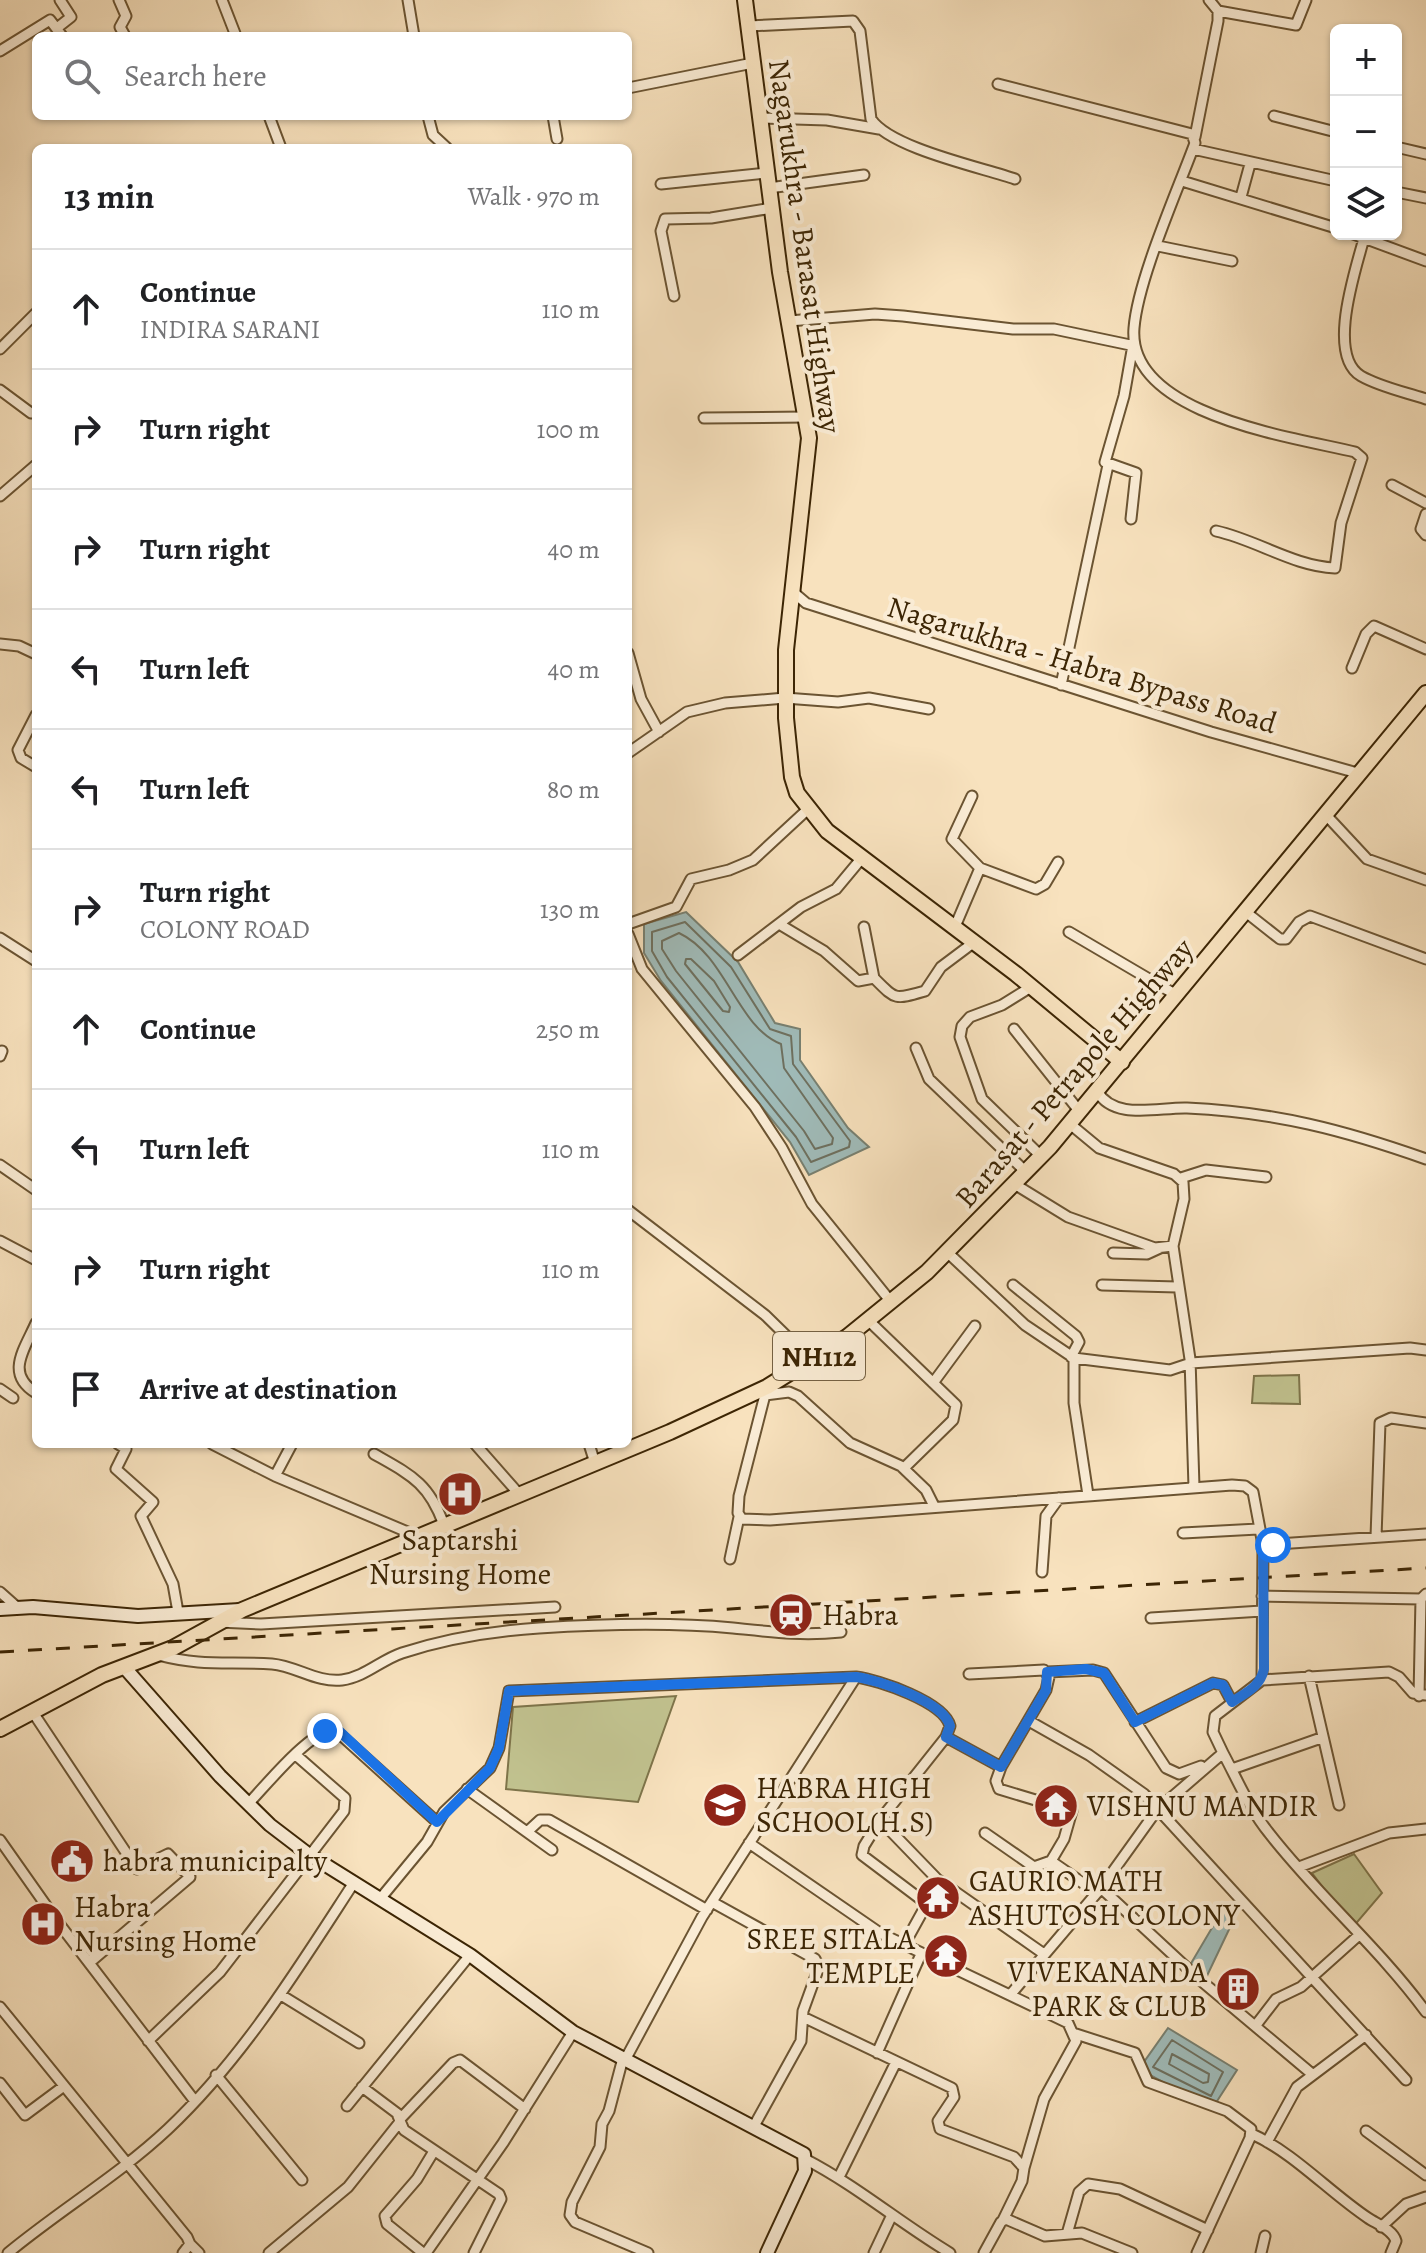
<!DOCTYPE html>
<meta charset="utf-8">
<style>
:root{--surface:#fff;--page:#f6f6f6;--text:#202124;--muted:#757577;--line:#e0e0e0}
body{margin:0;font-family:Alegreya,serif;background:var(--page);color:var(--text)}
.controls{position:absolute;right:24px;top:24px;display:grid;overflow:hidden;border-radius:12px;box-shadow:0 2px 6px #0004}
.controls button{width:72px;height:72px;display:grid;place-items:center;padding:0;border:0;border-bottom:2px solid var(--line);background:var(--surface);color:var(--text);font:40px sans-serif}
.stop{position:absolute;width:24px;height:24px;margin:-18px;border:6px solid #1a73e8;border-radius:50%;background:#fff}
.stop.end{background:#1a73e8;border-color:#fff;box-shadow:0 2px 8px #0008}
.list{margin:0;padding:0;list-style:none}
h2{display:flex;justify-content:space-between;align-items:center;height:104px;margin:0;padding:0 32px;font-size:34px}
h2 small{font-size:26px;font-weight:400;color:var(--muted)}
.list li{display:grid;grid-template-columns:52px 1fr auto;gap:24px;align-items:center;box-sizing:border-box;height:120px;padding:0 32px;border-top:2px solid var(--line)}
.list b{display:block;font-size:30px;white-space:nowrap}
.list p{margin:0;font-size:26px;white-space:nowrap;color:var(--muted)}
.list em{font-size:26px;font-style:normal;color:var(--muted)}
.icon{flex:none;width:44px;height:44px;fill:none;stroke:currentColor;stroke-width:2;stroke-linecap:round;stroke-linejoin:round}
.map{position:relative;flex:none;width:1426px;height:2253px;overflow:hidden}
.search{position:absolute;background:var(--surface);box-shadow:0 2px 6px #0004;left:32px;top:32px;width:600px;height:88px;display:flex;align-items:center;gap:20px;box-sizing:border-box;padding:0 28px;border-radius:12px;color:var(--muted);font-size:30px}
.panel{position:absolute;background:var(--surface);box-shadow:0 2px 6px #0004;left:32px;top:144px;width:600px;height:1304px;border-radius:12px}
.map>svg:first-child{display:block}
</style>
<div class="map">
<svg width="1426" height="2253" viewBox="0 0 1426 2253">
<rect width="100%" height="100%" fill="#f8e2be"/>
<filter id="stains"><feTurbulence type="fractalNoise" baseFrequency=".0025" numOctaves="4"/><feColorMatrix values="0 0 0 0 .2 0 0 0 0 .09 0 0 0 0 .02 0 0 0 .5 -.17"/></filter>
<radialGradient id="worn" r=".72"><stop offset=".6" stop-color="#630" stop-opacity="0"/><stop offset="1" stop-color="#630" stop-opacity=".3"/></radialGradient>
<path fill="#c1c28f" stroke="#7e744a" stroke-width="2" d="M1299 1375 1300 1404 1252 1403 1254 1376Z
M676 1696 638 1802 506 1789 513 1707Z
M1354 1854 1382 1893 1353 1927 1312 1873Z"/>
<path fill="#a0bcba" stroke="#788071" stroke-width="2" d="M686 912 738 962 775 1023 800 1029V1060L848 1128 869 1147 809 1175 790 1142 661 981 644 953V924Z
M1222 1911 1234 1919 1205 1980 1190 1965Z
M1168 2028 1237 2070 1212 2109 1139 2069Z"/>
<g fill="none" stroke-linecap="round" stroke-linejoin="round">
<path stroke="#6e705f" stroke-width="2" d="M685 922 731 967 770 1029 791 1036 793 1064 850 1141 849 1147 811 1162 796 1137 667 977 652 951V932Z
M679 933C726 955 737 1027 781 1044L784 1068 833 1138 832 1144 815 1149 804 1131 676 971 662 949V941Z
M686 959H691L714 981 730 1007 729 1012 723 1011 685 964Z
M1172 2040 1223 2072 1211 2096 1153 2067Z
M1172 2054 1209 2074 1208 2082 1203 2083 1169 2064Z"/>
<g stroke="#6b5432" stroke-width="13">
<path id="minor" d="M119 0 126 16 120 27 125 36
M222 0 236 36
M408 0 414 36
M1218 11 1296 25 1306 0
M749 26 853 21 860 31 871 119C890 148 980 167 1015 179
M57 28 71 17 60 0
M0 51 50 20 62 36
M998 84 1192 134 1195 143C1177 192 1138 279 1134 328 1127 415 1293 437 1355 452L1362 458 1341 523 1335 568C1293 566 1257 540 1216 531
M628 88 753 63
M269 116 281 148
M428 116 433 135 447 148
M553 116 557 139
M1274 116 1336 132
M760 118 827 120 879 129
M1195 137 1218 21V11L1209 0
M1396 147 1426 154
M1193 149 1336 181
M1182 181 1336 228
M661 184 767 173
M769 188 864 175
M1396 192 1426 198
M1241 197 1250 164
M1353 234 1426 261
M1364 238C1356 269 1326 355 1361 376 1380 387 1405 392 1426 399
M1158 246 1232 261
M674 296 661 231 665 219 711 218 772 208
M789 321 875 314 903 316 1013 329H1054L1135 346
M0 349 36 313
M0 390 31 413
M704 418 806 417
M1392 485 1426 503
M0 496 36 465
M1426 514 1421 529 1426 535
M1131 519 1136 473 1105 462 1124 396 1133 345
M793 592 806 603 1211 732 1361 774
M0 644 19 646 36 654
M628 653 641 699 659 732
M1352 668 1366 634 1374 626 1426 649
M1061 685 1108 465
M36 715 18 750 21 758 36 767
M628 753 687 712 725 703 785 698 838 702 869 698 929 709
M1327 816 1367 859 1426 880
M980 868 1036 889 1045 884 1058 862
M1247 913 1280 939H1286L1299 922 1310 916 1426 959
M628 924 676 907 691 879 729 870 753 860 807 810
M779 924 824 951 858 981 874 978C896 1000 894 1000 925 991L941 967 973 943
M864 927 874 978
M954 929 980 868 952 839 972 796
M1069 932 1178 996
M628 934 642 969 755 1107 782 1148 812 1204 892 1303
M0 938 36 961
M738 955 801 907 836 889 861 859
M1031 987 1002 1005 970 1017 962 1026 960 1037 982 1099 1042 1157
M1014 1029 1080 1112
M916 1048 929 1079 1027 1173
M0 1056 2 1051
M1097 1091C1114 1121 1158 1107 1187 1108 1275 1112 1344 1130 1426 1159
M1070 1124 1099 1148 1174 1174 1183 1182 1184 1199 1173 1246 1190 1359 1194 1487
M0 1165 36 1190
M1181 1178 1206 1170 1266 1177
M1016 1185 1068 1217 1155 1248 1173 1246
M628 1210 765 1315 812 1361
M0 1241 36 1260
M947 1252 1025 1325 1074 1358 1170 1370 1191 1363 1410 1348 1426 1350
M1113 1253 1147 1254 1160 1248
M1013 1285 1076 1336 1079 1342 1071 1357
M1102 1285 1177 1287
M869 1321 956 1405 953 1420 904 1468
M36 1323C24 1350 5 1374 36 1393
M1074 1358V1403L1088 1495
M933 1383 975 1326
M767 1387 739 1496 738 1513 742 1519 770 1520 1232 1485 1245 1486 1253 1492 1263 1545 1426 1534
M0 1389 13 1398
M765 1395 789 1392 798 1396 850 1443 901 1466 926 1490 934 1506
M118 1444 126 1449 116 1469 153 1502 141 1516 173 1584 178 1612
M212 1444 275 1476 417 1536
M475 1444 519 1494
M589 1444 595 1463
M374 1454C411 1475 429 1483 444 1525
M275 1476 292 1444
M1183 1533 1258 1529
M1376 1537 1380 1423 1391 1418 1426 1423
M730 1559 739 1517
M1042 1572 1046 1516 1059 1498
M0 1592 18 1608
M1262 1596 1421 1599
M1151 1618 1262 1611
M219 1622 261 1624 555 1607
M158 1655C204 1667 227 1661 272 1664 296 1666 317 1683 342 1680 365 1677 381 1660 402 1653 445 1639 494 1631 539 1628 602 1624 670 1622 733 1628 772 1632 802 1636 841 1632
M1047 1672 1093 1670 1104 1673 1166 1768 1179 1774 1201 1766
M969 1674 1044 1670 1049 1677 1046 1690 1001 1767
M1309 1676 1339 1805
M1262 1680 1389 1672 1399 1677 1413 1693 1426 1695
M1419 1696 1421 1599 1426 1594
M32 1711 137 1869 168 1854 190 1877 89 1963
M1029 1721 1089 1755 1144 1794 1406 2080
M1135 1722 1213 1683 1223 1685 1232 1702
M1223 1753C1237 1779 1250 1810 1269 1833 1318 1896 1379 1948 1426 2012
M1232 1769 1321 1738
M467 1789 552 1850
M248 1804C268 1783 306 1736 333 1728L437 1822
M880 1820 864 1846 862 1855 927 1904
M527 1832 540 1820H549L707 1910
M985 1833 1034 1867 1051 1861
M0 1840 57 1921 194 2100
M749 1843 880 1933 1068 2023 1076 2041 1044 2099 1024 2168
M1299 1867 1389 1833 1426 1829
M937 1879 1044 1954
M1101 1888 1199 1979 1312 2074
M380 1899 427 1842 444 1812 490 1768 499 1748 509 1691 856 1677C879 1680 944 1702 950 1726L946 1737 1001 1767 996 1781 999 1789 1072 1811 1064 1839 1051 1861 1087 1886 1101 1888
M712 1902 815 1959 819 1967 803 2011 801 2041 754 2126
M904 1945 936 1887 937 1879 880 1820 946 1737
M1011 1994 1101 1888 1157 1810 1223 1753 1213 1732 1215 1716 1262 1680 1263 1545
M281 1995 359 2043
M0 2007 187 2237 190 2244 183 2253
M803 2017 952 2088 954 2097 938 2121 940 2129 1014 2157 1024 2168 1022 2181 1003 2220
M1256 2025 1276 1999 1301 1987 1358 1936
M1076 2034 1135 2053 1148 2082 1227 2111 1251 2129 1250 2138 1197 2253
M148 2041 220 1972 344 1811 345 1798 297 1756
M877 2053 921 1954
M623 2058 609 2111 602 2124 600 2147 572 2202 570 2215 575 2222 648 2253
M625 2060 702 1917 856 1677
M216 2075 302 2180
M0 2083 25 2115 64 2086
M362 2087 402 2117 453 2063 460 2060 525 2109
M347 2106 470 1955
M398 2116 404 2130 499 2194 501 2199 474 2253
M1366 2131 1426 2175
M1252 2134C1294 2153 1329 2192 1368 2218 1377 2224 1393 2230 1396 2241L1391 2253
M1267 2142 1297 2087 1366 2035
M805 2159C857 2186 900 2223 950 2253
M839 2177 896 2062
M1381 2227 1406 2204 1426 2197
M1067 2234 1079 2192 1088 2184 1120 2189 1208 2230
M190 2244 199 2253
M8 2253C60 2210 119 2175 168 2129 243 2058 297 1970 353 1884
M269 2253 348 2187 399 2123
M423 2253 387 2224 385 2216 417 2179 434 2151
M426 2253 503 2143 573 2032
M874 2253 891 2217
M984 2253 1001 2222 1006 2219 1045 2236 1082 2233 1132 2253
M1261 2253 1265 2236"/>
</g>
<g stroke="#3c2504" stroke-width="16">
<path id="secondary" d="M0 1609 33 1607 138 1616 240 1610
M125 1668 220 1776 270 1825 308 1854 470 1955 573 2032 804 2154 805 2171 767 2253"/>
</g>
<g stroke="#3c2504" stroke-width="18">
<path id="primary" d="M745 0 780 272 809 438 786 650V718L792 777 797 793 827 831 1016 974 1122 1062"/>
</g>
<g stroke="#3c2504" stroke-width="18">
<path id="trunk" d="M0 1729 102 1675 173 1648 242 1610 670 1432 767 1387 847 1337 927 1272 1050 1147 1426 693"/>
</g>
<use href="#minor" stroke="#faecd5" stroke-width="9"/>
<use href="#secondary" stroke="#faecd5" stroke-width="12"/>
<use href="#primary" stroke="#f8e2be" stroke-width="14"/>
<use href="#trunk" stroke="#f8e2be" stroke-width="14"/>
<path stroke="#3c2504" stroke-width="3" stroke-dasharray="14 14" stroke-linecap="butt" d="M0 1652 1426 1568"/>
</g>
<g fill="none" stroke-linecap="round" stroke-linejoin="round">
<path stroke="#1a73e8" stroke-width="10" d="M325 1731 338 1730 437 1822 490 1768 499 1748 509 1691 856 1677C879 1680 944 1702 950 1726L946 1737 1001 1767 1046 1690 1047 1672 1086 1669 1104 1673 1135 1722 1213 1683 1223 1685 1232 1702C1247 1692 1260 1687 1264 1669L1263 1545H1273"/>
</g>
<defs>
<g id="hospital-disc" transform="scale(2.3)"><circle r="9.5" fill="#8f2418" stroke="#faecd5"/><path d="M-5-5h3v3.5h4V-5h3V5h-3V1.5h-4V5h-3Z" fill="#fff"/></g>
<g id="station-disc" transform="scale(2.3)"><circle r="9.5" fill="#8f2418" stroke="#faecd5"/><path d="M-3-6H3Q5-6 5-4V2Q5 4 3 4L4.5 6H3L1.5 4h-3L-3 6H-4.5L-3 4Q-5 4-5 2V-4Q-5-6-3-6ZM-3.5-4v3h7v-3ZM-3.5 1v1.5H-2V1ZM2 1v1.5H3.5V1Z" fill="#fff"/></g>
<g id="school-disc" transform="scale(2.3)"><circle r="9.5" fill="#8f2418" stroke="#faecd5"/><path d="M0-5L7-2L0 1L-7-2ZM-4 1L0 2.5L4 1V4Q0 6-4 4Z" fill="#fff"/></g>
<g id="temple-disc" transform="scale(2.3)"><circle r="9.5" fill="#8f2418" stroke="#faecd5"/><path d="M0-6L5-2H3V0L6.5 2.5H4V6H1.5V3h-3V6H-4V2.5H-6.5L-3 0V-2H-5Z" fill="#fff"/></g>
<g id="civic-disc" transform="scale(2.3)"><circle r="9.5" fill="#8f2418" stroke="#faecd5"/><path d="M-.6-6.5H3V-4.5H.6V-3L4-1V1h2V6H-6V1h2V-1L-.6-3ZM-1.2 2.5V6h2.4V2.5Z" fill="#fff"/></g>
<g id="building-disc" transform="scale(2.3)"><circle r="9.5" fill="#8f2418" stroke="#faecd5"/><path d="M-4-6H4V6H1V3H-1V6H-4ZM-2.5-4.3h1.7v1.8h-1.7ZM.8-4.3h1.7v1.8H.8ZM-2.5-1h1.7V.8h-1.7ZM.8-1h1.7V.8H.8Z" fill="#fff"/></g>
</defs>
<g fill-rule="evenodd">
<use href="#hospital-disc" x="460" y="1494"/>
<use href="#station-disc" x="791" y="1615"/>
<use href="#school-disc" x="725" y="1805"/>
<use href="#temple-disc" x="1056" y="1806"/>
<use href="#civic-disc" x="72" y="1861"/>
<use href="#temple-disc" x="938" y="1898"/>
<use href="#hospital-disc" x="43" y="1924"/>
<use href="#temple-disc" x="946" y="1956"/>
<use href="#building-disc" x="1238" y="1989"/>
</g>
<g text-anchor="middle" stroke-width="8" stroke-linejoin="round" paint-order="stroke">
<rect fill="#faecd5" stroke="#756143" stroke-width="2" x="773" y="1332" width="92" height="48" rx="6"/>
<g font-size="28" font-weight="bold" fill="#3c2504">
<text x="819" y="1366">NH112</text>
</g>
<g font-size="30" fill="#3c2504" stroke="#faecd5">
<text transform="translate(805 246) rotate(82)" y="10">Nagarukhra - Barasat Highway</text>
<text transform="translate(1082 665) rotate(17)" y="10">Nagarukhra - Habra Bypass Road</text>
<text transform="translate(1074 1073) rotate(-49)" y="10">Barasat - Petrapole Highway</text>
</g>
<g font-size="30" fill="#3c2504" stroke="#faecd5" text-anchor="start">
<text x="460" y="1550" text-anchor="middle">Saptarshi<tspan x="460" dy="34">Nursing Home</tspan></text>
<text x="822" y="1625">Habra</text>
<text x="756" y="1798">HABRA HIGH<tspan x="756" dy="34">SCHOOL(H.S)</tspan></text>
<text x="1087" y="1816">VISHNU MANDIR</text>
<text x="103" y="1871">habra municipalty</text>
<text x="969" y="1891">GAURIO MATH<tspan x="969" dy="34">ASHUTOSH COLONY</tspan></text>
<text x="74" y="1917">Habra<tspan x="74" dy="34">Nursing Home</tspan></text>
<text x="915" y="1949" text-anchor="end">SREE SITALA<tspan x="915" dy="34">TEMPLE</tspan></text>
<text x="1207" y="1982" text-anchor="end">VIVEKANANDA<tspan x="1207" dy="34">PARK &amp; CLUB</tspan></text>
</g>
</g>
<rect width="100%" height="100%" filter="url(#stains)"/>
<rect width="100%" height="100%" fill="url(#worn)"/>
</svg>
<div class="controls">
<button>+</button>
<button>−</button>
<button><svg class="icon" aria-label="layers" viewBox="0 0 24 24"><path d="M12 4l9 5-9 5-9-5zM3 14l9 5 9-5"/></svg></button>
</div>
<div class="stop" style="left:1273px;top:1545px"></div>
<div class="stop end" style="left:325px;top:1731px"></div>
<div class="search"><svg class="icon" aria-label="search" viewBox="0 0 24 24"><circle cx="10" cy="10" r="6"/><path d="M15 15l6 6"/></svg>Search here</div>
<section class="panel">
<h2>13 min<small>Walk · 970 m</small></h2>
<ul class="list">
<li><svg class="icon" aria-label="ahead" viewBox="0 0 24 24"><path d="M12 20V5M6 11l6-6 6 6"/></svg><div><b>Continue</b><p>INDIRA SARANI</p></div><em>110 m</em></li>
<li><svg class="icon" aria-label="right" viewBox="0 0 24 24"><path d="M7 20v-9h11M14 6l5 5-5 5"/></svg><div><b>Turn right</b></div><em>100 m</em></li>
<li><svg class="icon" aria-label="right" viewBox="0 0 24 24"><path d="M7 20v-9h11M14 6l5 5-5 5"/></svg><div><b>Turn right</b></div><em>40 m</em></li>
<li><svg class="icon" aria-label="left" viewBox="0 0 24 24"><path d="M17 20v-9H6M10 6l-5 5 5 5"/></svg><div><b>Turn left</b></div><em>40 m</em></li>
<li><svg class="icon" aria-label="left" viewBox="0 0 24 24"><path d="M17 20v-9H6M10 6l-5 5 5 5"/></svg><div><b>Turn left</b></div><em>80 m</em></li>
<li><svg class="icon" aria-label="right" viewBox="0 0 24 24"><path d="M7 20v-9h11M14 6l5 5-5 5"/></svg><div><b>Turn right</b><p>COLONY ROAD</p></div><em>130 m</em></li>
<li><svg class="icon" aria-label="ahead" viewBox="0 0 24 24"><path d="M12 20V5M6 11l6-6 6 6"/></svg><div><b>Continue</b></div><em>250 m</em></li>
<li><svg class="icon" aria-label="left" viewBox="0 0 24 24"><path d="M17 20v-9H6M10 6l-5 5 5 5"/></svg><div><b>Turn left</b></div><em>110 m</em></li>
<li><svg class="icon" aria-label="right" viewBox="0 0 24 24"><path d="M7 20v-9h11M14 6l5 5-5 5"/></svg><div><b>Turn right</b></div><em>110 m</em></li>
<li><svg class="icon" aria-label="arrive" viewBox="0 0 24 24"><path d="M6 21V4h12l-3 4 3 4H6"/></svg><div><b>Arrive at destination</b></div></li>
</ul>
</section>
</div>
